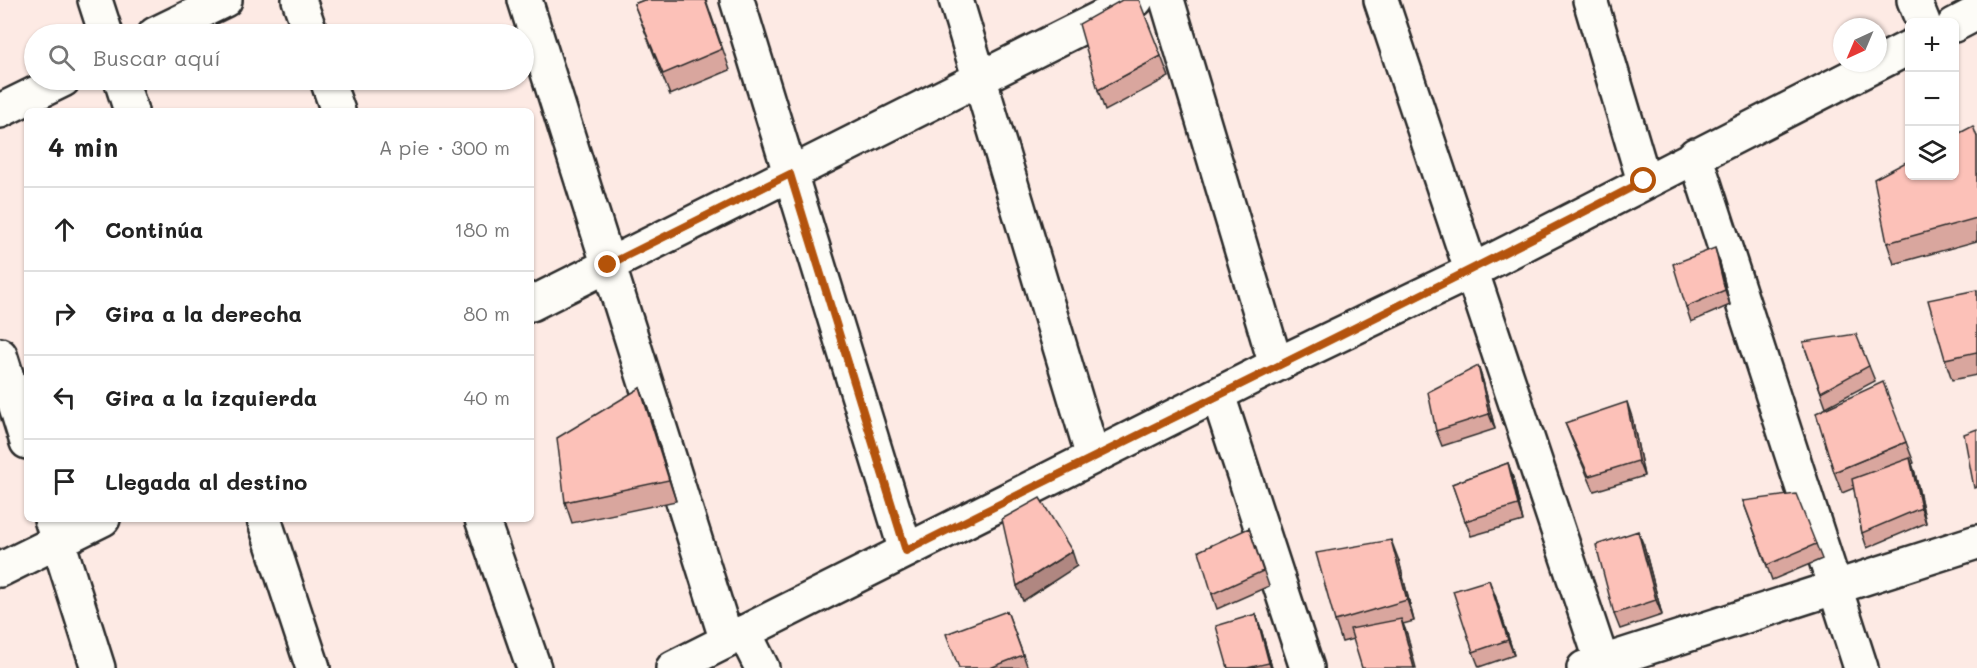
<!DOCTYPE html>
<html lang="es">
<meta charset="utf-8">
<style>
:root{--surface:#fff;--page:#f2f2f2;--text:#222;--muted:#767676;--line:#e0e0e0}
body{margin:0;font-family:Mali,sans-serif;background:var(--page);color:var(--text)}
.controls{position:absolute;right:18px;top:18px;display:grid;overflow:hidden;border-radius:9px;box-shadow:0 2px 4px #0004}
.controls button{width:54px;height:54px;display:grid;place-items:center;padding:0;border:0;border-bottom:2px solid var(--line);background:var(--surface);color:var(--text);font:30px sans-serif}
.compass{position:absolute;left:1833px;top:18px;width:54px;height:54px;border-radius:50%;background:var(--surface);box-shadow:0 2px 4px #0004;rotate:224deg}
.stop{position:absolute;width:18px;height:18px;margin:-14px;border:4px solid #b45309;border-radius:50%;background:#fff}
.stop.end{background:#b45309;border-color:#fff;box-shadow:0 2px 6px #0008}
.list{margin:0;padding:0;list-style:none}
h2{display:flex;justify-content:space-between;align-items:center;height:78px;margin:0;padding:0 24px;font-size:26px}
h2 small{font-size:20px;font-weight:400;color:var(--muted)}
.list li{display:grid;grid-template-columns:39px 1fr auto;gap:18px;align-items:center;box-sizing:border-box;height:84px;padding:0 24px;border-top:2px solid var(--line)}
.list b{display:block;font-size:22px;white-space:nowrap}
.list em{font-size:20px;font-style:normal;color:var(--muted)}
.icon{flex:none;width:33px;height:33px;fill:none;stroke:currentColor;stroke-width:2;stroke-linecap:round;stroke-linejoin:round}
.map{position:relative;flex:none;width:1977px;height:668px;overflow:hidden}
.search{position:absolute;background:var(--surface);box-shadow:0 2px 4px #0004;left:24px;top:24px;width:510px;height:66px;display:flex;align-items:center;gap:15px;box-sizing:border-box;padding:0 21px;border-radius:33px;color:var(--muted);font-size:22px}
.panel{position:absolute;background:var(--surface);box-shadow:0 2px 4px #0004;left:24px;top:108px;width:510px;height:414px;border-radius:9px}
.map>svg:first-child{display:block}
</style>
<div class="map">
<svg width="1977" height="668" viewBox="0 0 1977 668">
<rect width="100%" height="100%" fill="#fdeae4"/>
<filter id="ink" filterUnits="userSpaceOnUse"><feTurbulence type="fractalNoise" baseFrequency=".0167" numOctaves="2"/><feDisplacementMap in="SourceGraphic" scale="12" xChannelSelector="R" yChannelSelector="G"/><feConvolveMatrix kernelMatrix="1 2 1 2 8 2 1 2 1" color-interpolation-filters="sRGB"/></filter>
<g filter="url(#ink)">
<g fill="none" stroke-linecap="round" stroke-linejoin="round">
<g stroke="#2b2b2b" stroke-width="38">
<path id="minor" d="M95 0 106 34
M299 0 311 34
M525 0 727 641
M737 0 906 551
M956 0 1093 457
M1167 0 1276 365
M1381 0 1604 668
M1590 0 1644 181
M1914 0 1923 22
M1954 25 1977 13
M155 34 225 0
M121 80 131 111
M327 80 338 111
M0 111 63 80
M1695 155 1861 668
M531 304 1136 0
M0 355 27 442
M1218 395 1307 668
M51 519 98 668
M264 519 313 668
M482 519 534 668
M0 570 103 519
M744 632 762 668
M673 668 1276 365 1470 272 1910 47
M1584 668 1977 542"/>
</g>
<use href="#minor" stroke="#fdfcf7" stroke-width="33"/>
</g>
<path fill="#d9a69e" stroke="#2b2b2b" stroke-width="1.5" d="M644 0H706L730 70 670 95 634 4Z
M1161 56 1169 77 1105 111 1098 90Z
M1977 137V241L1894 264 1887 243Z
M1720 263 1730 305 1691 322 1686 307Z
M1977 290V375L1952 380 1945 359Z
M1803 342 1869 366 1875 381 1826 407Z
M1478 366 1483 381 1495 429 1442 446 1436 431Z
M640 388 648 408 676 501 572 523 565 502Z
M1632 417 1644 476 1594 491 1571 438 1565 423Z
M1906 442 1914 463 1912 464 1915 473 1926 523 1867 548 1862 533 1854 488 1842 493 1834 472Z
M1508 463 1513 478 1523 521 1471 536 1452 484Z
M1743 501 1816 544 1822 559 1772 580Z
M1249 528 1269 586 1217 609 1212 594Z
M1644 546 1662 615 1620 629 1614 614Z
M1399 561 1414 621 1403 624 1407 634 1353 639 1342 642 1335 621Z
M1495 595 1514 655 1479 667 1473 652Z
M1007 611 1028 668H959Z
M1256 614 1261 629 1272 668H1228Z"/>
<path fill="#b08781" stroke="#2b2b2b" stroke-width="1.5" d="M1715 248 1720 263 1730 305 1725 290Z
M1478 366 1483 381 1495 429 1489 414Z
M640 388 648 408 676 501 669 480Z
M1627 402 1632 417 1644 476 1638 461Z
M1910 458 1915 473 1926 523 1921 508Z
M1508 463 1513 478 1523 521 1518 505Z
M1638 531 1644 546 1662 615 1656 600Z
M1391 540 1399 561 1414 621 1407 600Z
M1072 551 1077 566 1023 601 1017 586Z
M1489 580 1495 595 1514 655 1508 640Z
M1256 614 1261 629 1272 668H1271L1269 663Z
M1401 619 1407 634 1416 668H1414Z"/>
<path fill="#fcc1b8" stroke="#2b2b2b" stroke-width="1.5" d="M644 0H705L722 49 663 74 634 4Z
M1122 0H1139L1161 56 1098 90 1079 24Z
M1973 126 1977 137V218L1887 243 1874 179 1910 160V176H1954V136Z
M1715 248 1725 290 1686 307 1673 264Z
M1977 290V352L1945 359 1928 300Z
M1856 334 1869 366 1821 392 1803 342Z
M1478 366 1489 414 1436 431 1428 392Z
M1883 382 1906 442 1834 472 1816 413Z
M640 388 669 480 565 502 557 438Z
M1627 402 1638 461 1589 476 1565 423Z
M1977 429V487L1974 488 1964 434Z
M1910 458 1921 508 1862 533 1852 479Z
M1508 463 1518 505 1465 521 1452 484Z
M1796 494 1816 544 1767 565 1743 501Z
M1040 498 1072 551 1017 586 1002 519Z
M1249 528 1263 571 1212 594 1199 551Z
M1638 531 1656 600 1614 614 1596 545Z
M1391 540 1407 600 1335 621 1316 553Z
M1489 580 1508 640 1473 652 1453 591Z
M1007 611 1023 655 990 668H959L946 634Z
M1256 614 1269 663 1247 668H1228L1216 626Z
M1401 619 1414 668H1362L1350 629Z"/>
</g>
<g fill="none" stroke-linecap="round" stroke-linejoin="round" filter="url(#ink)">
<path stroke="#b45309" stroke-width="8" d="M608 265 790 174 906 551C1152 427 1400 308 1644 181"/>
</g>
</svg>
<div class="controls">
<button>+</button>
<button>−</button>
<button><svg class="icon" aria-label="layers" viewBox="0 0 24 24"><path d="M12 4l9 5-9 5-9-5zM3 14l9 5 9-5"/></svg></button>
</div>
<svg class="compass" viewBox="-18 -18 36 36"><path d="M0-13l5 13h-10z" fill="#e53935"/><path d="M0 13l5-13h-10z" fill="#767676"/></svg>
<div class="stop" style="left:1644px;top:181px"></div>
<div class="stop end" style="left:608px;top:265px"></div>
<div class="search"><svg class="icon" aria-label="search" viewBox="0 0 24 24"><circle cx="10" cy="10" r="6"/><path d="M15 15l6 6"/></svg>Buscar aquí</div>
<section class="panel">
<h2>4 min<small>A pie · 300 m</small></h2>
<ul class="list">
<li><svg class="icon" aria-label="ahead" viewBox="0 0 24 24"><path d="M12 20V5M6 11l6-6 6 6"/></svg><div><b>Continúa</b></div><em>180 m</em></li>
<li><svg class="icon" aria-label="right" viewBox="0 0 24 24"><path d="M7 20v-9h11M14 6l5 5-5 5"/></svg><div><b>Gira a la derecha</b></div><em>80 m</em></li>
<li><svg class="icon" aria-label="left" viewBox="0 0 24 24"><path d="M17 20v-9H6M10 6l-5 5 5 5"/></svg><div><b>Gira a la izquierda</b></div><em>40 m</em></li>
<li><svg class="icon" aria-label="arrive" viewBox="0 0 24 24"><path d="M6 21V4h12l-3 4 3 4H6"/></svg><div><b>Llegada al destino</b></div></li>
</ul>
</section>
</div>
